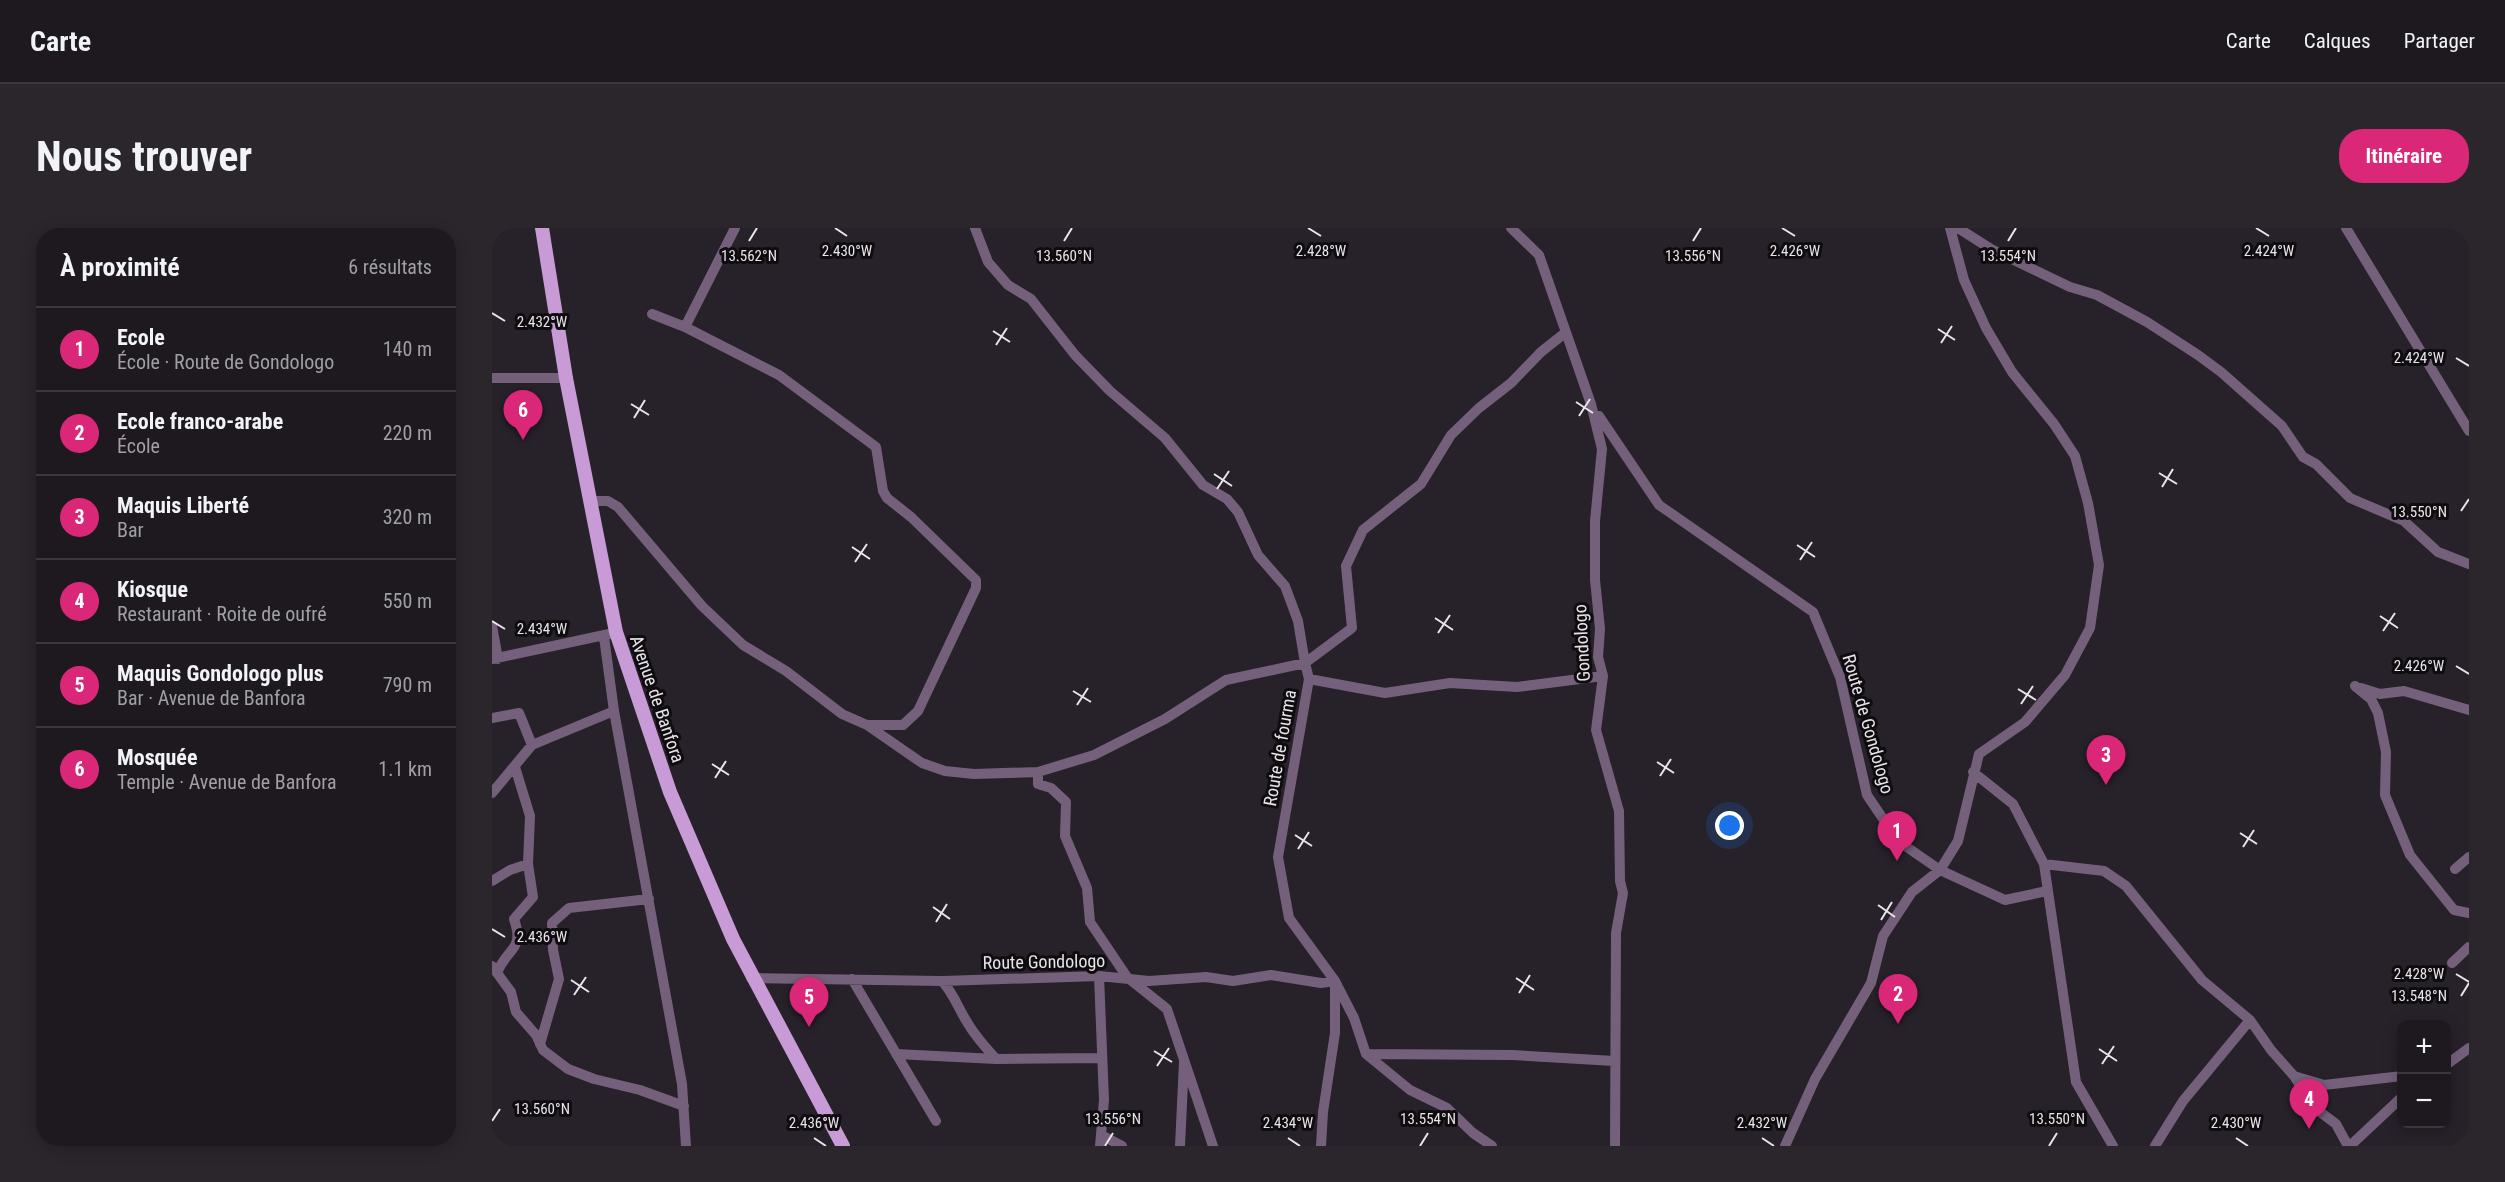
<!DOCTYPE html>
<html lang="fr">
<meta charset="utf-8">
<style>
:root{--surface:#1d191f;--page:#2a262c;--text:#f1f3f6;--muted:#a0a0a4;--line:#3b383d;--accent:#db2777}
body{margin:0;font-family:"Roboto Condensed",sans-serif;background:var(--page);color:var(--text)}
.controls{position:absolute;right:18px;bottom:18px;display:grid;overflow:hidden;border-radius:12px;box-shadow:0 3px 15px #0003}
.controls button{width:54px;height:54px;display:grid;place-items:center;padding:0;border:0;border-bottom:2px solid var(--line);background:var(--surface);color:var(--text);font:30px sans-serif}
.you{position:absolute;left:1238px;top:598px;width:21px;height:21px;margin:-15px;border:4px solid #fff;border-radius:50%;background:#1a73e8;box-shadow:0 0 0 9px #1a73e833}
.badge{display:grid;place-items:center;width:39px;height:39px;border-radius:50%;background:var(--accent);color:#fff;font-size:20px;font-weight:700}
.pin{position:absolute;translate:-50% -50px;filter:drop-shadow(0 2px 3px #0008)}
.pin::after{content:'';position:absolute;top:32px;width:21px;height:18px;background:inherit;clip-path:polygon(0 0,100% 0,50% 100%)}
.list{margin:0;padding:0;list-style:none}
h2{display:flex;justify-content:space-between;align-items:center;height:78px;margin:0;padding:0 24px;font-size:26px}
h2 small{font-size:20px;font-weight:400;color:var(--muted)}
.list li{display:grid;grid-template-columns:39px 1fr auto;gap:18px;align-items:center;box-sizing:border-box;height:84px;padding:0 24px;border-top:2px solid var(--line)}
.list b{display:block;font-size:22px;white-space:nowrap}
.list p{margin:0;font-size:20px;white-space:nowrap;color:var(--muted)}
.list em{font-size:20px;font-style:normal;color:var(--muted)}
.map{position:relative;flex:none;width:1977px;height:918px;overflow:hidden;border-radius:24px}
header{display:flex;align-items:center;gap:36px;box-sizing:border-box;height:84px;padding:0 30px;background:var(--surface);border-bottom:2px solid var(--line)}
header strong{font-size:28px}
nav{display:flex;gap:33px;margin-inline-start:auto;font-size:21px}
.intro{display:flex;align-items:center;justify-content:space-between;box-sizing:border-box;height:144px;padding:0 36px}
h1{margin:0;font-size:42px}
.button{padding:15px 27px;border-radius:24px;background:var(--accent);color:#fff;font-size:21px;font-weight:700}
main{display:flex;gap:36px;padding:0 36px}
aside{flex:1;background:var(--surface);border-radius:24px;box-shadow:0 3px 15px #0003}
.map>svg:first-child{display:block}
</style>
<header>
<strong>Carte</strong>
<nav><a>Carte</a><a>Calques</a><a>Partager</a></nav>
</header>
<div class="intro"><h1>Nous trouver</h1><a class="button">Itinéraire</a></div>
<main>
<aside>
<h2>À proximité<small>6 résultats</small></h2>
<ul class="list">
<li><span class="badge">1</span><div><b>Ecole</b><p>École · Route de Gondologo</p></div><em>140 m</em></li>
<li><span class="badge">2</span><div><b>Ecole franco-arabe</b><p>École</p></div><em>220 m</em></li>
<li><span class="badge">3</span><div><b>Maquis Liberté</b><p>Bar</p></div><em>320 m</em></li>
<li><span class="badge">4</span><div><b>Kiosque</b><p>Restaurant · Roite de oufré</p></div><em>550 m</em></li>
<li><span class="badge">5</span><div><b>Maquis Gondologo plus</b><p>Bar · Avenue de Banfora</p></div><em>790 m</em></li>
<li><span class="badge">6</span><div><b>Mosquée</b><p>Temple · Avenue de Banfora</p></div><em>1.1 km</em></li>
</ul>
</aside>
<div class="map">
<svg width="1977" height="918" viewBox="0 0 1977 918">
<rect width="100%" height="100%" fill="#272129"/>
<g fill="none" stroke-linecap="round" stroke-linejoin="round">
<path stroke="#75607c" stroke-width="10" d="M1019 0 1047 27 1099 176 1110 221 1103 293V352L1108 401 1106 429 1111 448 1104 502 1127 583 1128 653 1131 665 1124 705 1123 918
M1466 0 1499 21 1578 59 1605 67 1655 94 1706 127 1729 144 1790 198 1811 229 1824 236 1858 270 1912 293 1946 324 1977 336
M1854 0 1977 203
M160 86 193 99 287 147 384 219 391 263 395 270 419 289 484 352V360L426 483 411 497H375
M193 99 243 0
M1073 105 1049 124 1019 155 987 180 959 207 929 256 871 302 854 338 860 400 813 435 817 451 786 629 797 690 843 753 862 790 874 826 1020 827 1122 833
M0 150H74
M1107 188 1167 277 1321 384 1348 449 1375 567 1406 613 1448 642 1513 672 1555 663
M97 273H116L126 279 210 378 251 417 294 443 350 486 375 497 430 535 453 543 482 546 546 544 602 527 673 491 734 452 813 435 806 393 793 358 766 327 746 284 735 271 711 257 673 210 618 163 583 127 539 71 516 57 496 34 483 0
M0 398 6 431
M112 409 122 483 190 856 194 918
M0 431 117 406
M817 451 893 465 958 455 1025 459 1111 448
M1863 458 1879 471 1886 485 1894 524 1893 567 1918 627 1962 682 1977 685
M1869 460 1888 466 1912 463 1977 482
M0 490 27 485 40 517
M546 544V556L559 560 574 574 573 608 595 660 598 694 635 749 675 781 721 918
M1481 544 1521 576 1552 636 1612 643 1634 658 1710 752 1758 792 1779 822 1802 848 1832 857 1910 848
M0 565 40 517 122 483
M1552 636 1584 854 1621 918
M1963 641 1977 629
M0 653 18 642 36 636 38 588 23 539
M1960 735 1977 719
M0 738 19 764 24 784 44 807 51 822 76 841 102 851 148 862 192 878
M5 745C15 719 33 723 22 691L41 669 36 636
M607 748 612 872 608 918
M259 750 450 753 607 748 657 753 714 749 741 753 779 747 829 755 843 753
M360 751 444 893
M450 753C462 766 466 780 475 794 483 808 493 819 504 831L610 830
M48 816 67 751 61 722 60 695 77 680 157 671
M404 826 504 831
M874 826 918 862 955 880 981 905 1000 918
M1954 837 1977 820
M1802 848 1823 880 1844 896 1856 918
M609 907 630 918
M688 918 692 834
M829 918 831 884 843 805V756
M1293 918 1323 851 1379 755 1391 708 1420 664 1448 642 1466 613 1487 526 1533 494 1573 447 1598 400 1607 337 1596 275 1583 228 1562 196 1520 144 1494 100 1472 52 1458 0
M1663 918 1691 873 1758 792
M1858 918 1910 869"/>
<path stroke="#c89bd7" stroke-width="14" d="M50 0 74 150 124 404 178 564 241 711 351 918"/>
</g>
<path fill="none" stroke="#e8e4ea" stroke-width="2" d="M343 0 355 8M816 0 829 8M1290 0 1303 8M1764 0 1777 8M257 13 265 0M572 13 580 0M1201 13 1209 0M1516 13 1524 0M0 85 13 93M1446 101 1463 112M501 103 518 114M1449 115 1460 98M504 117 515 100M1964 130 1977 138M1084 174 1101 185M139 176 157 187M1087 188 1098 171M142 190 153 172M1667 245 1685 256M722 246 740 258M1670 259 1681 241M725 261 737 243M1969 283 1977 271M1305 317 1323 329M360 319 378 331M1308 332 1320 314M363 334 375 316M1888 388 1906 400M943 390 961 402M0 393 13 401M1891 403 1903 385M946 405 958 387M1964 438 1977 446M1526 461 1544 472M581 463 599 474M1529 476 1541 458M585 477 596 460M1165 534 1182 545M220 536 237 547M1168 548 1179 531M223 550 234 533M1748 605 1765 616M803 607 820 618M1751 619 1762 602M806 621 817 604M1386 677 1403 689M441 679 458 691M1389 692 1400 674M444 694 455 676M0 701 13 709M1964 746 1977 754M1024 750 1042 762M79 752 97 764M1027 765 1038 747M82 767 94 749M1969 768 1977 755M1607 821 1625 833M662 823 680 834M1610 836 1622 818M665 838 677 820M0 893 8 881M322 910 334 918M796 910 808 918M1270 910 1282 918M1744 910 1756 918M613 918 621 905M928 918 936 905M1557 918 1565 905"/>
<g text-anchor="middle" stroke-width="6" stroke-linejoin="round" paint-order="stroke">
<g font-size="18" fill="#e8e4ea" stroke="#0e0c0f">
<text transform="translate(1090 415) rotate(-93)" y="6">Gondologo</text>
<text transform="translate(165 471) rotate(71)" y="6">Avenue de Banfora</text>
<text transform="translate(1376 496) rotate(74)" y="6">Route de Gondologo</text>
<text transform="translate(788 520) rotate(-80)" y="6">Route de fourma</text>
<text transform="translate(552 734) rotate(-1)" y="6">Route Gondologo</text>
</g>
</g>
<g font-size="15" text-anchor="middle" fill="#e8e4ea" stroke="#0e0c0f" stroke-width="6" stroke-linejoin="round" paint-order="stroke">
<text x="1777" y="28">2.424°W</text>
<text x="355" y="28">2.430°W</text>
<text x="829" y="28">2.428°W</text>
<text x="1303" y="28">2.426°W</text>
<text x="257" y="33">13.562°N</text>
<text x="572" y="33">13.560°N</text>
<text x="1201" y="33">13.556°N</text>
<text x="1516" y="33">13.554°N</text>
<text x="50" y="99">2.432°W</text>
<text x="1927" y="135">2.424°W</text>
<text x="1927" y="289">13.550°N</text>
<text x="50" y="406">2.434°W</text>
<text x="1927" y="443">2.426°W</text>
<text x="50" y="714">2.436°W</text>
<text x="1927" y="751">2.428°W</text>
<text x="1927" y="773">13.548°N</text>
<text x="50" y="886">13.560°N</text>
<text x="621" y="896">13.556°N</text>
<text x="936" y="896">13.554°N</text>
<text x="1565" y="896">13.550°N</text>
<text x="322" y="900">2.436°W</text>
<text x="796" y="900">2.434°W</text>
<text x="1270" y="900">2.432°W</text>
<text x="1744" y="900">2.430°W</text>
</g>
</svg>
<div class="controls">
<button>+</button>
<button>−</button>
</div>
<div class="you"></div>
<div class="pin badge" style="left:1405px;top:633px">1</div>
<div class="pin badge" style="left:1406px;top:796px">2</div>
<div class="pin badge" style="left:1614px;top:557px">3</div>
<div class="pin badge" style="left:1817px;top:901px">4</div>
<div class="pin badge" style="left:317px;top:799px">5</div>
<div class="pin badge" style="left:31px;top:212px">6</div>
</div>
</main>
